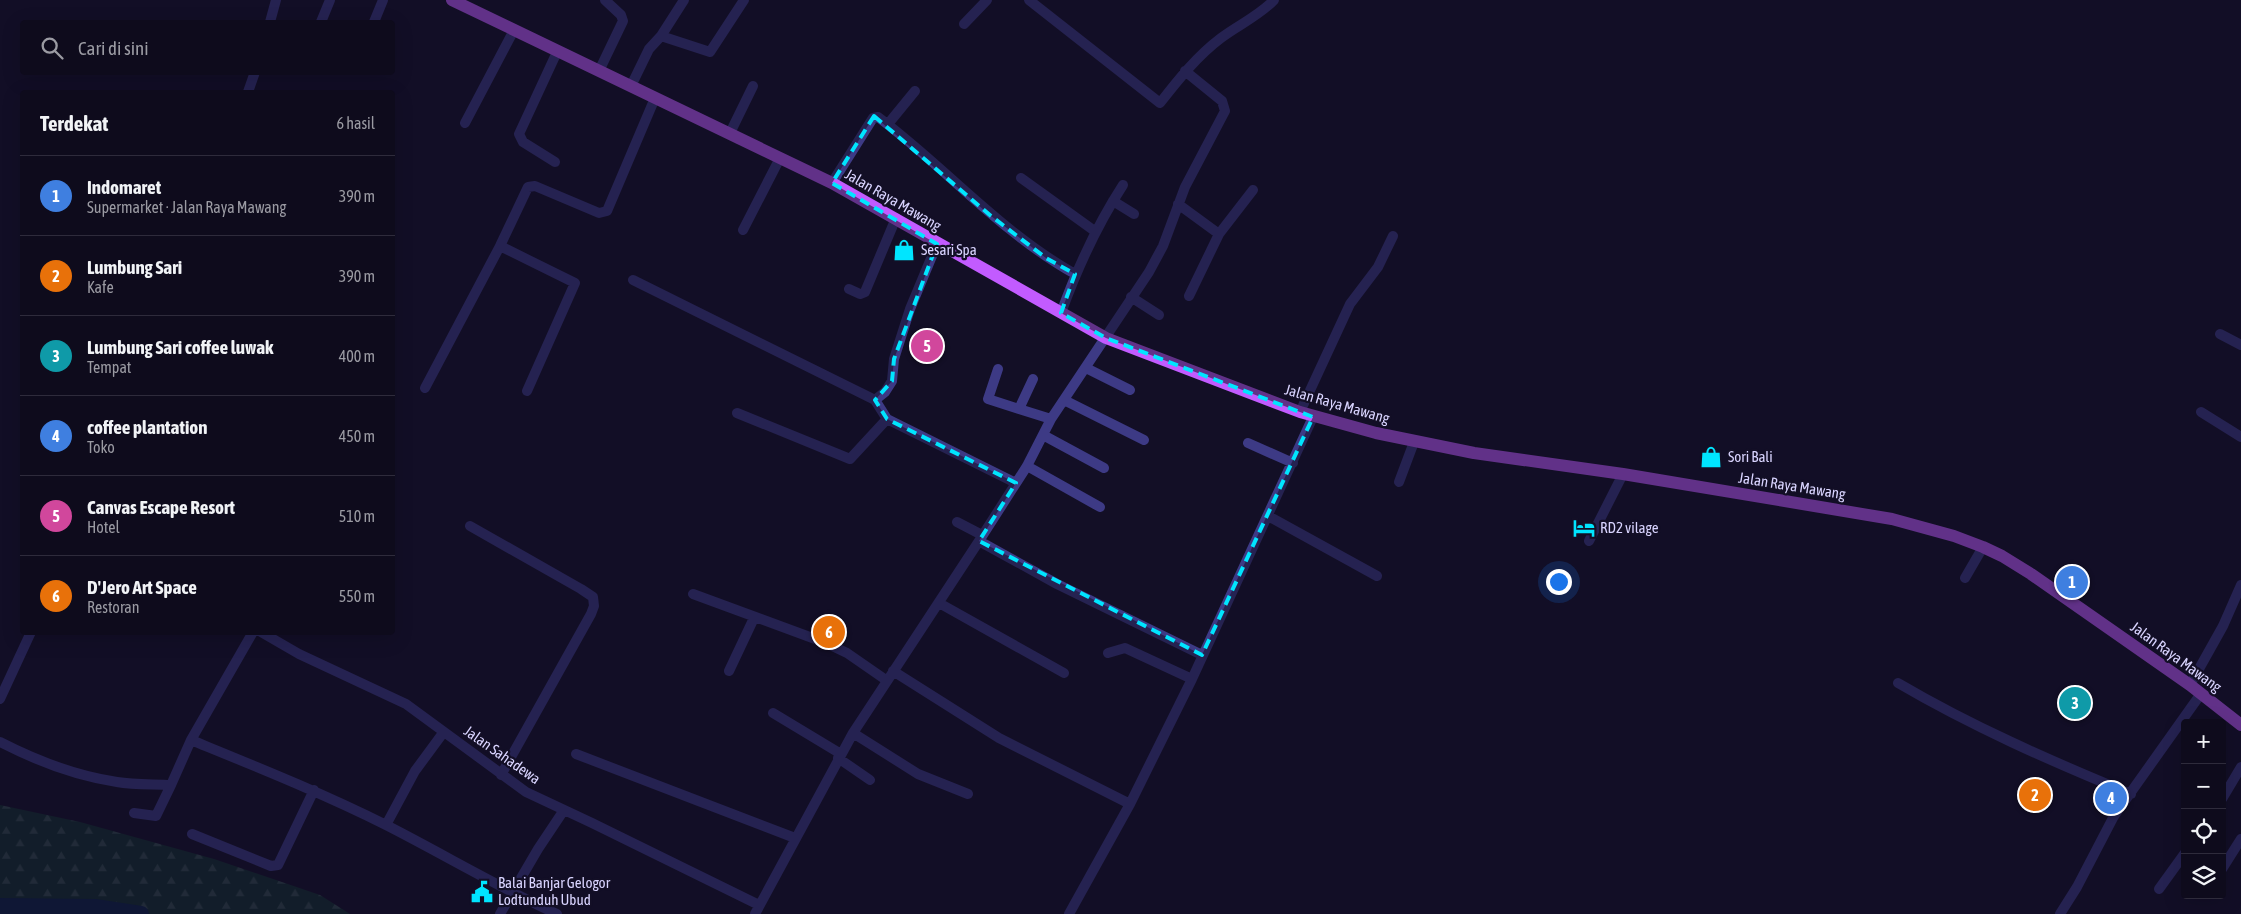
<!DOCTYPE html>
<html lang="id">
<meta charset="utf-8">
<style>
:root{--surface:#0e0b1c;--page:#171425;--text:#f1f3f6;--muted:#9b9ba3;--line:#2e2b3b;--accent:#b45309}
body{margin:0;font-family:"Asap Condensed",sans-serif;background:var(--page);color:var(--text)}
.controls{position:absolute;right:15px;bottom:15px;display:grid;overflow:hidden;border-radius:5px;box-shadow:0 5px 20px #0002}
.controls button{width:45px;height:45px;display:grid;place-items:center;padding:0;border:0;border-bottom:1px solid var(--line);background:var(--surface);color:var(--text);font:25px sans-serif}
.you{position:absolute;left:1558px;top:581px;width:18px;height:18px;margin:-12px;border:4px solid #fff;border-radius:50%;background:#1a73e8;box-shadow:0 0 0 8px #1a73e833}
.badge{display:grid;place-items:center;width:32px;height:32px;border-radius:50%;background:var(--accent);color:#fff;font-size:16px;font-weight:700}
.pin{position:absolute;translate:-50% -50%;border:2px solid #fff;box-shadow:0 1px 5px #0006}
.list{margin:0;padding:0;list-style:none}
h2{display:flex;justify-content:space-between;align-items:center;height:65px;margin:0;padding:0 20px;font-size:21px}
h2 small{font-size:16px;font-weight:400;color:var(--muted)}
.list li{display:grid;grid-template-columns:32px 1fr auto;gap:15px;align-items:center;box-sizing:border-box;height:80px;padding:0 20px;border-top:1px solid var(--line)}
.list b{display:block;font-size:19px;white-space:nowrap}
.list p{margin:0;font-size:16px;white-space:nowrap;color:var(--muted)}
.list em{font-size:16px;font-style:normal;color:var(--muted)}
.icon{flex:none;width:28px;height:28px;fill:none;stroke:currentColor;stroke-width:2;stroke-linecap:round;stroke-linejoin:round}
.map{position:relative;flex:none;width:2241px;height:914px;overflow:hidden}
.search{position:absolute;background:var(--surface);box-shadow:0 5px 20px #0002;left:20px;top:20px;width:375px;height:55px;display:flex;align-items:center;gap:12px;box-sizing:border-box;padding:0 18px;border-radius:5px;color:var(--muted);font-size:19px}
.panel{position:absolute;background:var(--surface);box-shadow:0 5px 20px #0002;left:20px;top:90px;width:375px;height:545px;border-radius:5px}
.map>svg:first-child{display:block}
</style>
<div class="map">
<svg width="2241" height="914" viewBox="0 0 2241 914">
<defs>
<pattern id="forest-firs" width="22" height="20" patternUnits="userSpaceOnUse" patternTransform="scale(1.25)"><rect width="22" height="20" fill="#12302f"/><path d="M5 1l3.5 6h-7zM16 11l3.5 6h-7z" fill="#344d4e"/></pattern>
</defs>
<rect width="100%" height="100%" fill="#130f26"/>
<path fill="url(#forest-firs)" d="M0 805 80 822 214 859 320 895 350 914H0Z"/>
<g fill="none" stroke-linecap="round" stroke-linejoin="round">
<path stroke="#0c2248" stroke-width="16" d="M0 906 95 907 141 914"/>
<path stroke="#3d3a85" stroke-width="10" d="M1029 0 1160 103C1178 80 1197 56 1221 38 1238 25 1259 16 1274 0
M270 22 276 0
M321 22 330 0
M374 22 383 0
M964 24 987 0
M661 36 684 0
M599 71 623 21 621 15 605 0
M631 86 649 49 661 36 710 52 744 0
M248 92 255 72
M465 123 514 30
M888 124 915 91
M730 133 753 86
M555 162 523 142 519 134 557 52
M1021 178 1096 232
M832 183 873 118 878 117C945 167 1000 232 1075 274
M1113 201 1134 214
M1178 204 1219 234
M743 230 780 158
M500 246 575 283 527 391
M633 280 875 400 887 419 1016 483
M849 289 860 294 865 292 896 218
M1189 296 1219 234 1253 190
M1131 297 1159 315
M1061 313C1077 269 1097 225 1123 185
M2220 334 2241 345
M1086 368 1130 390
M998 369 988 399 1019 409
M1033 379 1019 409 1051 419
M425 388 500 246 528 187 535 186 599 213 607 211 655 98
M875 400 885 392 892 381 894 359 910 309 937 244
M1064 400 1144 440
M1300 412 1350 304 1378 267 1393 236
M2201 412 2241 437
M737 413 850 459 887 419
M1043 435 1104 468
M1248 443 1293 463
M1027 466 1100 507
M1399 482 1414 442
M1268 516 1377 576
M957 522 982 535
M470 526 581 589 593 597 594 606 591 614 501 775
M979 541 1057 584 1202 655
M1589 541 1623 474
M1965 578 1983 547
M693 594 826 643 847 653 886 680
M939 603 1064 673
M261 632 299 654 406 704 526 792 592 823 759 905
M1108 653 1125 648 1192 679
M729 671 754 618
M893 671 999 738 1130 804
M1898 683C1973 727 2051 761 2131 794
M2190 685 2223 626 2241 585
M0 699 31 632
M773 713 841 754
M853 733 918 774 968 794
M191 740C257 767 322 793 386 825 443 854 498 887 557 914
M0 742C35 760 77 776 117 782 134 785 153 784 171 785L191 740 253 632
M576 754 795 838
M838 758 870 780
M2222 799 2241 767
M134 813 156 816 171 785
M386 825 415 771 443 733
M192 834 271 866 278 865 314 790
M2222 869 2241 839
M2159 889 2185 853
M500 914 538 849 564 810
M755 914 853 733 979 541 1027 466 1051 419 1149 272 1163 246 1185 187 1225 111 1222 101 1185 71
M1069 914 1130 804 1192 679 1313 417
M2060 914 2077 887 2114 816 2200 695"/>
<path stroke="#c25bff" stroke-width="12" d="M452 0 832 183 1106 338 1300 412 1376 433 1474 453 1623 474 1892 519 1954 536 1983 547 2002 556 2031 574 2190 685 2241 725"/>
</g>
<path d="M0 0H2241V914H0ZM874 116 991 216 1046 258 1075 274 1061 313 1106 338 1313 417 1202 655 979 541 1016 483 887 419 875 400 892 381 894 359 937 244 832 183Z" fill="#130f26" fill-opacity=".55" fill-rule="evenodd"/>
<path fill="none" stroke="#00e5ff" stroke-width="4" stroke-dasharray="10 6" stroke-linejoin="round" d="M874 116 991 216 1046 258 1075 274 1061 313 1106 338 1313 417 1202 655 979 541 1016 483 887 419 875 400 892 381 894 359 937 244 832 183Z"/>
<defs>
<g id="shop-bare" transform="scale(1.725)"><path d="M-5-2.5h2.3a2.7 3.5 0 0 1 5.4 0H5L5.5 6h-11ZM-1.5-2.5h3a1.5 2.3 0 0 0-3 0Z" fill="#00e5ff" stroke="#130f26" stroke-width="2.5" paint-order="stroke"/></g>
<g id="hotel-bare" transform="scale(1.725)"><path d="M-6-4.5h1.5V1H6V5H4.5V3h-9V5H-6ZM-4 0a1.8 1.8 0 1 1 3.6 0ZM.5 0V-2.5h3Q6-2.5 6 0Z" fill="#00e5ff" stroke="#130f26" stroke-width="2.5" paint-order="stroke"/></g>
<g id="civic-bare" transform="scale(1.725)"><path d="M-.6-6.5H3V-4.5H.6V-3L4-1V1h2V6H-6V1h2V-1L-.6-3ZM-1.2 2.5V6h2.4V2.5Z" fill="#00e5ff" stroke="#130f26" stroke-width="2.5" paint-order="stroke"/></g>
</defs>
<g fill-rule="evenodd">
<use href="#shop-bare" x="904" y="250"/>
<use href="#shop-bare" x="1711" y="457"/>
<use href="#hotel-bare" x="1584" y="528"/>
<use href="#civic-bare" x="482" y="892"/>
</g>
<g text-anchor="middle" stroke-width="4.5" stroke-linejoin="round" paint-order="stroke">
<g font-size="15" fill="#d9d4ff" stroke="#130f26">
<text transform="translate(893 200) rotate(30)" y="5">Jalan Raya Mawang</text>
<text transform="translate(1337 404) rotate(16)" y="5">Jalan Raya Mawang</text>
<text transform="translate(1792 486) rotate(9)" y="5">Jalan Raya Mawang</text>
<text transform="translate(2176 657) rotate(36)" y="5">Jalan Raya Mawang</text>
<text transform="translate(502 755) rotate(35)" y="5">Jalan Sahadewa</text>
</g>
<g font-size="15" fill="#d9d4ff" stroke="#130f26" text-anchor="start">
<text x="921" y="255">Sesari Spa</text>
<text x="1728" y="462">Sori Bali</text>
<text x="1600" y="533">RD2 vilage</text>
<text x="498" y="888">Balai Banjar Gelogor<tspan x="498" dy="17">Lodtunduh Ubud</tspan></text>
</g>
</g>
</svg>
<div class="controls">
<button>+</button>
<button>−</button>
<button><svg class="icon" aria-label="locate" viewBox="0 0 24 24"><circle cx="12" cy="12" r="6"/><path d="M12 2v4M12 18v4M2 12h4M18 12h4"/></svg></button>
<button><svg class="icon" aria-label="layers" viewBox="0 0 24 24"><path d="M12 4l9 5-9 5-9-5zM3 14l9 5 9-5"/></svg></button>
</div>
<div class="you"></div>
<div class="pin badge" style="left:2072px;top:582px;background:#3f7fe0">1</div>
<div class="pin badge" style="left:2035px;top:795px;background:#e8710a">2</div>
<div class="pin badge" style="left:2075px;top:703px;background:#0f9aa8">3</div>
<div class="pin badge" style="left:2111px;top:798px;background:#3f7fe0">4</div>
<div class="pin badge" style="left:927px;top:346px;background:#d1479c">5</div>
<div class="pin badge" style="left:829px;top:632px;background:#e8710a">6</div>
<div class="search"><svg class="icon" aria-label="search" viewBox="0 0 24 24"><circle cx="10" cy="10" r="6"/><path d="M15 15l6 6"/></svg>Cari di sini</div>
<section class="panel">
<h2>Terdekat<small>6 hasil</small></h2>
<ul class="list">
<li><span class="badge" style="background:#3f7fe0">1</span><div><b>Indomaret</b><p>Supermarket · Jalan Raya Mawang</p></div><em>390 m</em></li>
<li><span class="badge" style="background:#e8710a">2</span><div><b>Lumbung Sari</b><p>Kafe</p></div><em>390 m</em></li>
<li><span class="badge" style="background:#0f9aa8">3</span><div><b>Lumbung Sari coffee luwak</b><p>Tempat</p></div><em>400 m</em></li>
<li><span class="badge" style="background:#3f7fe0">4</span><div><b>coffee plantation</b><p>Toko</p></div><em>450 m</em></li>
<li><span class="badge" style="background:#d1479c">5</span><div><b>Canvas Escape Resort</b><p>Hotel</p></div><em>510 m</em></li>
<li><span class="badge" style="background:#e8710a">6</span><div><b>D'Jero Art Space</b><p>Restoran</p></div><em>550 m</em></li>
</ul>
</section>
</div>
